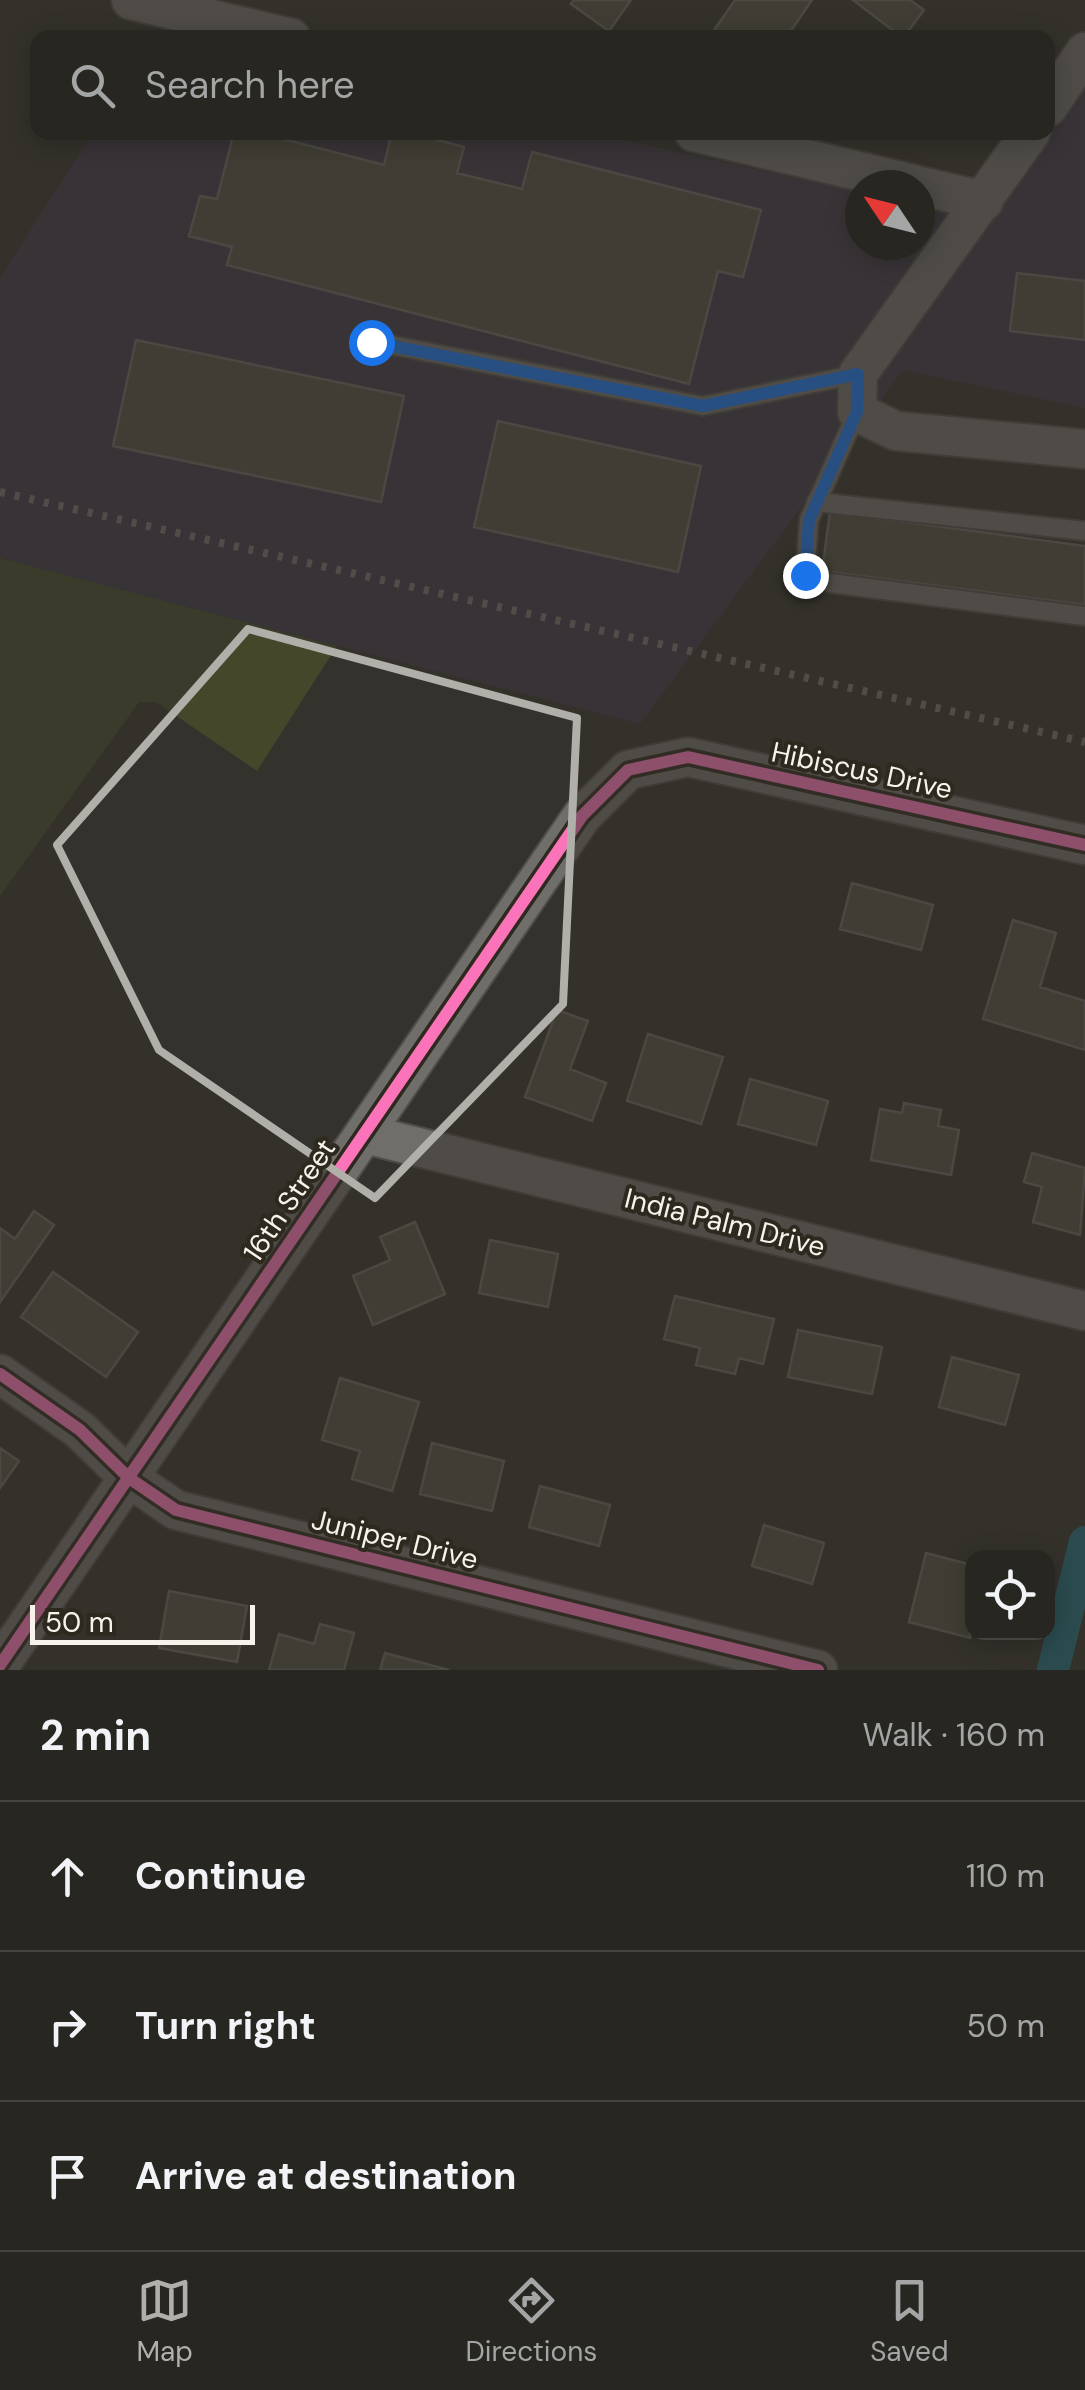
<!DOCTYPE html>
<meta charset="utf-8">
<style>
:root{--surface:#272621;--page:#2f2e2a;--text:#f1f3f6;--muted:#a4a5a5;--line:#43433f;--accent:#b1afa9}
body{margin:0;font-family:"DM Sans",sans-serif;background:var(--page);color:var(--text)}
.controls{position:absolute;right:30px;bottom:30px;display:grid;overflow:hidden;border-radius:20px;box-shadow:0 5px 25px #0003}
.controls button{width:90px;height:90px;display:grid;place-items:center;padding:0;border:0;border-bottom:2px solid var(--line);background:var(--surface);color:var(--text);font:50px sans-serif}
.compass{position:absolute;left:845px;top:170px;width:90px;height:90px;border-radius:50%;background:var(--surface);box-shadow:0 5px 25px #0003;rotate:305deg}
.scale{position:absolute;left:30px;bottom:25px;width:225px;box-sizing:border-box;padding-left:10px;border:5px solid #f5f3ec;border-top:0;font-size:28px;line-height:35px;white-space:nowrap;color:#f5f3ec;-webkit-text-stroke:8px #2d291e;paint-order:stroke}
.stop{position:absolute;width:30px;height:30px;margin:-22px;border:8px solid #1a73e8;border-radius:50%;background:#fff}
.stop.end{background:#1a73e8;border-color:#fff;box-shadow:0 2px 10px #0008}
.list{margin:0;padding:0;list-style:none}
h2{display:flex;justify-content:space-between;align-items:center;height:130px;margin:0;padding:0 40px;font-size:42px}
h2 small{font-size:32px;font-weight:400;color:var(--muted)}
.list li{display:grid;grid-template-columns:65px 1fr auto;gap:30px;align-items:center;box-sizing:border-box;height:150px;padding:0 40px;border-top:2px solid var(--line)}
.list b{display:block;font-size:38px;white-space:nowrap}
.list em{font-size:32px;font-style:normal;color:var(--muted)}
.icon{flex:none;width:55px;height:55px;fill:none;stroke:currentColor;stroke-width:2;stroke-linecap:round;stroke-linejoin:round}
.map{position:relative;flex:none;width:1085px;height:1670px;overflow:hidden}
.search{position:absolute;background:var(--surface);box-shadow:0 5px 25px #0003;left:30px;right:30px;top:30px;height:110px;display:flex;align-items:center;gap:25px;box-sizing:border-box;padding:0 35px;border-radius:20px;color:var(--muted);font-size:38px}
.sheet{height:580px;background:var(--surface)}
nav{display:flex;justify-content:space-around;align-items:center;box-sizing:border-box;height:140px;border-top:2px solid var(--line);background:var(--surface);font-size:28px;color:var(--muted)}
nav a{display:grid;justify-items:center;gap:5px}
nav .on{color:var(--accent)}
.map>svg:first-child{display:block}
</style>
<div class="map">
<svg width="1085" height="1670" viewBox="0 0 1085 1670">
<rect width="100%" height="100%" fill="#34322c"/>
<path fill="#3c3644" d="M1085 61V408L903 370 640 724 0 558V278L93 132 590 133 860 192V245H920V205L972 216Z"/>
<path fill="#44472a" d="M0 558 337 646 257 771 156 702H139L0 896Z"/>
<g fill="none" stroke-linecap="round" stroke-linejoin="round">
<path stroke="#216a78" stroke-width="32" d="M1053 1670 1085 1542"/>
</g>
<path fill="#4f4c3e" stroke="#66645f" stroke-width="2.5" d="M574 0H631L609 31 571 4Z
M735 0H812L786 38H718L712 33Z
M853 0H910L924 10 903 38Z
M234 132H256L384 165 392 132H409L464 147 457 173 522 189 532 152 761 210 743 277 718 271 689 384 227 265 232 247 189 236 200 196 217 199Z
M1017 273 1085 281V340L1010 331Z
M136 340 404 396 381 502 113 446Z
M498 421 701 466 678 572 474 527Z
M830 512 1085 546V605L822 571Z
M852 883 933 905 921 950 840 929Z
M1013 920 1056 933 1040 987 1085 1001V1050L983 1019Z
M557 1010 588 1021 570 1069 606 1083 592 1121 525 1097Z
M648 1034 723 1057 701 1124 627 1101Z
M750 1079 828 1101 816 1145 738 1124Z
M904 1103 941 1110 938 1126 959 1130 951 1175 871 1160 880 1109 902 1113Z
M1032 1153 1085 1168 1080 1235 1033 1222 1042 1187 1024 1182Z
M34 1211 54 1225 0 1302V1228L15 1239Z
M415 1222 445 1294 373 1325 353 1276 390 1260 380 1237Z
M490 1240 558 1254 548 1307 479 1293Z
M53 1272 138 1332 106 1377 21 1317Z
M675 1296 774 1319 763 1364 739 1358 735 1374 696 1365 700 1348 664 1339Z
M798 1330 882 1347 872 1394 788 1377Z
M952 1357 1019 1375 1005 1425 939 1407Z
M340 1378 419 1402 392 1491 352 1479 360 1451 322 1440Z
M432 1443 504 1461 492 1511 420 1494Z
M0 1448 19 1461 0 1488Z
M540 1486 610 1505 599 1546 529 1527Z
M764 1525 824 1543 812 1584 752 1566Z
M926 1553 972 1565 970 1638 909 1622Z
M169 1591 247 1606 237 1662 159 1648Z
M320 1624 354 1633 344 1670H269L279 1634 314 1644Z
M385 1653 449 1670H380Z"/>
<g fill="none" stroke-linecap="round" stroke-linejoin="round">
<g stroke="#4f4d48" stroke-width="22">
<path id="lane" d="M371 341 703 406 858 374
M857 412 809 520 805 575 830 583 1085 616
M816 502 1085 531"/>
</g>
<g stroke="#4f4d48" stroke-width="42">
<path id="street" d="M131 0 291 38
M1048 107 1085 52
M694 132 917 185
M1031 132 858 374 857 412 896 431 1085 449
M920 186 984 201
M365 1134 1085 1311
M0 1374 80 1430 129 1478 176 1510 818 1670
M0 1665 582 816 628 770 688 757 1085 845"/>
</g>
<use href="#lane" stroke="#706e6a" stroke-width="18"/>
<use href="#street" stroke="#706e6a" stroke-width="38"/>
<path stroke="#71706c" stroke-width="8" stroke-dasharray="5 10" stroke-linecap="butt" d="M0 492 1085 742"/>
<g stroke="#2d291e" stroke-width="19">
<path id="cycleway" d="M0 1374 80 1430 129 1478 176 1510 818 1670
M0 1665 582 816 628 770 688 757 1085 845"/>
</g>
<use href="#cycleway" stroke="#fb73b8" stroke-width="12"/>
</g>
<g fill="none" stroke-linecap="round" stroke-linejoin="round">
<path stroke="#1a73e8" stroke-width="12" d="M371 342 703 406 858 374 857 412 809 520 805 575"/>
</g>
<path d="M0 0H1085V1670H0ZM248 629 577 718 563 1004 375 1198 159 1050 57 845Z" fill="#34322c" fill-opacity=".55" fill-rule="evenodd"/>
<path fill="none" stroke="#b1afa9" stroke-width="8" stroke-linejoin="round" d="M248 629 577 718 563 1004 375 1198 159 1050 57 845Z"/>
<g text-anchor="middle" stroke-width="8" stroke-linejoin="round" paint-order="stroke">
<g font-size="28" fill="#f5f3ec" stroke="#2d291e">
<text transform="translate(862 770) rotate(12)" y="10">Hibiscus Drive</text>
<text transform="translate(289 1200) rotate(-56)" y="10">16th Street</text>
<text transform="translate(725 1222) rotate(14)" y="10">India Palm Drive</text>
<text transform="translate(395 1539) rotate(14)" y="10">Juniper Drive</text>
</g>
</g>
</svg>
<div class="controls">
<button><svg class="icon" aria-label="locate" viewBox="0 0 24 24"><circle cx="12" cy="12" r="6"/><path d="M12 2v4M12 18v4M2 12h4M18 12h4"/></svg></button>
</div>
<svg class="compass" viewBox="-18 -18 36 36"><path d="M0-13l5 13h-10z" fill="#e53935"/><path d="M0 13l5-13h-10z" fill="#a4a5a5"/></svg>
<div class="scale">50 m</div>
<div class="stop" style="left:371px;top:342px"></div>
<div class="stop end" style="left:805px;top:575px"></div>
<div class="search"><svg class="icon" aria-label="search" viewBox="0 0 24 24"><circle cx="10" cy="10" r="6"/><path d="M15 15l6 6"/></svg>Search here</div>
</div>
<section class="sheet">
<h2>2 min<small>Walk · 160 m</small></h2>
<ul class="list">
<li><svg class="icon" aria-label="ahead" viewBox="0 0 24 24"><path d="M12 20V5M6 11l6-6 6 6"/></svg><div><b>Continue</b></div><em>110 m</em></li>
<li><svg class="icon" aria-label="right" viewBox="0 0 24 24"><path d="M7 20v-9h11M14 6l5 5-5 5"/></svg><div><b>Turn right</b></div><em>50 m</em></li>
<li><svg class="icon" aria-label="arrive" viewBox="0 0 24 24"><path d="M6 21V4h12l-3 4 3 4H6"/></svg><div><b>Arrive at destination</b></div></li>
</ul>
</section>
<nav>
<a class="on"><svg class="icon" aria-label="map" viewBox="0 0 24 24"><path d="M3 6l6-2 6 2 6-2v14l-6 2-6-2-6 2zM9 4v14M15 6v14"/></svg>Map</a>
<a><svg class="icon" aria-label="directions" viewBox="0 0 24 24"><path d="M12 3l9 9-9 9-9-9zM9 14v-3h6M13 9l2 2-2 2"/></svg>Directions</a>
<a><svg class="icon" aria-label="saved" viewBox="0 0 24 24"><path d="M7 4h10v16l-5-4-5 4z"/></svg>Saved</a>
</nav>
